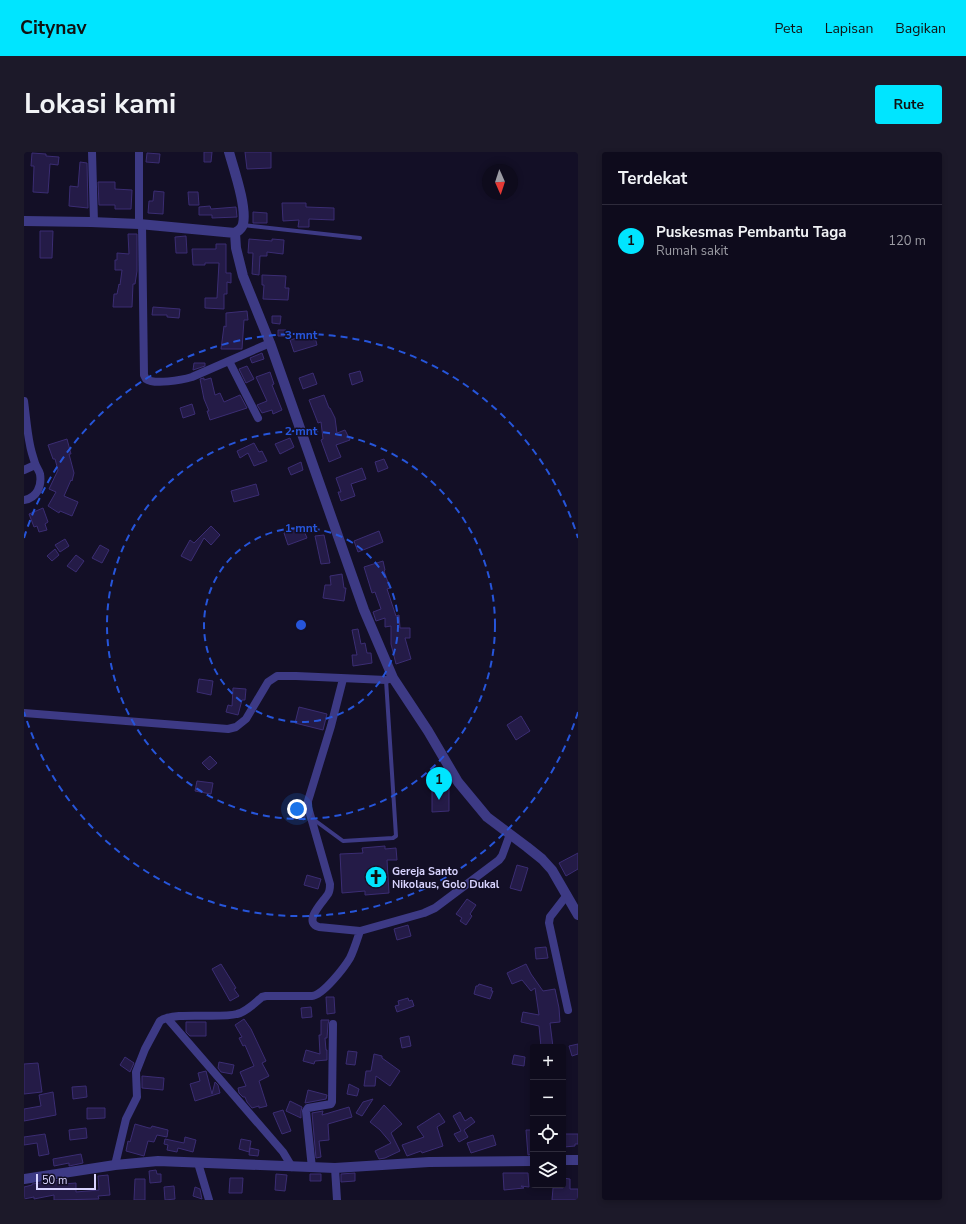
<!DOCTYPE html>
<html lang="id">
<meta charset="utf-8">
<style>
:root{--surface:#0e0b1c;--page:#1c1929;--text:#f1f3f6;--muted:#9b9ba3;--line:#2e2b3b;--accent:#00e5ff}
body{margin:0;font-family:"Nunito Sans",sans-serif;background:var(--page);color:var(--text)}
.controls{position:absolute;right:12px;bottom:12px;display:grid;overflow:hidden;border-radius:4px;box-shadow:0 2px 6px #0003}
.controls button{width:36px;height:36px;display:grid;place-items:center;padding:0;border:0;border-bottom:1px solid var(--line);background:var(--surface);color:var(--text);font:20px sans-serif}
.compass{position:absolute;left:458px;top:12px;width:36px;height:36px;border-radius:50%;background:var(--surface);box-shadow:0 2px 6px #0003;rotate:177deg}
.scale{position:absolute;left:12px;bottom:10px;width:60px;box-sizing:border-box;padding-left:4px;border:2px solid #d9d4ff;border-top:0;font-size:11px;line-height:14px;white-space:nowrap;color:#d9d4ff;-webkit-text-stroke:3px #130f26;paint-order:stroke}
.you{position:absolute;left:273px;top:657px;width:14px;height:14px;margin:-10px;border:3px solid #fff;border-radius:50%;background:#1a73e8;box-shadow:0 0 0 6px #1a73e833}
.badge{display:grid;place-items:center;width:26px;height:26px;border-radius:50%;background:var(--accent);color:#111;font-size:13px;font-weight:700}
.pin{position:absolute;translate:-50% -33px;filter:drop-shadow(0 1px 2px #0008)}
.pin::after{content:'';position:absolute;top:21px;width:14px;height:12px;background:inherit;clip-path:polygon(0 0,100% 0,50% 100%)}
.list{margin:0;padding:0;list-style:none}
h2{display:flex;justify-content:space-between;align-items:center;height:52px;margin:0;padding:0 16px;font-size:17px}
h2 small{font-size:13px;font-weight:400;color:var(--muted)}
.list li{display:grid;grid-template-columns:26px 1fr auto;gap:12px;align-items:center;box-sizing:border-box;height:72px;padding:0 16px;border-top:1px solid var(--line)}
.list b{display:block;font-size:15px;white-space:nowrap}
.list p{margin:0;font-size:13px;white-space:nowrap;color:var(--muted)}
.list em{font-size:13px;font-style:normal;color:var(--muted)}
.icon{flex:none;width:22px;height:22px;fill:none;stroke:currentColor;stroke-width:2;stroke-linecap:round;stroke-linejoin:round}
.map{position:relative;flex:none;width:554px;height:1048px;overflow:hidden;border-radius:4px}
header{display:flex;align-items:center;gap:24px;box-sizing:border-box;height:56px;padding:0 20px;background:var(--accent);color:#111}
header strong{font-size:19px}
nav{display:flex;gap:22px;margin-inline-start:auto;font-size:14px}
.intro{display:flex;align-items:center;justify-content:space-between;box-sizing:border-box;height:96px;padding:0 24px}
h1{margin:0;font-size:28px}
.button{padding:10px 18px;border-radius:4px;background:var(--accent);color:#111;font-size:14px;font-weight:700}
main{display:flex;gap:24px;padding:0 24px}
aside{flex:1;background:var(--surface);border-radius:4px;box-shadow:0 2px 6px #0003}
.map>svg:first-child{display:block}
</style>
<header>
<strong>Citynav</strong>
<nav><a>Peta</a><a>Lapisan</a><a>Bagikan</a></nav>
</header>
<div class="intro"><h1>Lokasi kami</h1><a class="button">Rute</a></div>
<main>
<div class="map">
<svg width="554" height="1048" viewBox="0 0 554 1048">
<rect width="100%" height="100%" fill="#130f26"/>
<path fill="#241b47" stroke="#3b2d73" d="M180 0H188L187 10H180Z
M221 0H247V16L223 17Z
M8 1 22 2V4L35 5 34 13 26 12 24 41 9 40 10 14H7Z
M123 1 136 2 135 11 122 10Z
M56 10 63 11 64 56 45 54 46 34 54 35Z
M74 30H91V37L108 38 107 57H91V53H75Z
M130 39 140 40 139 62 124 61 125 49H129Z
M164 40H174L175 53H165Z
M258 51H282V55L310 56V68L285 67V75H274L275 68 259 69Z
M186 54 187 57 212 55 213 65 188 66V63H175V55Z
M229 60 243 61V71H229Z
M16 79H29L28 106H16Z
M104 82H113V119L111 132H109L108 155H89L90 142H93L95 132 96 133 98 118H91V108H93V101L105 102Z
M162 84 163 101H152L151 85Z
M225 87 248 89V87L260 88 259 102 243 100V104H236L235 123 228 122 229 101H224Z
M192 92H202V121H207V131L203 130V142H200V157L181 156V146H193L195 111H181V113H169L168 97H192Z
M238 123 262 124 261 136H265L264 148 239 147 240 133H238Z
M129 155 156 157 155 166 143 165V163H128Z
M223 159 224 168H220L218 197H197L200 174 202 175V161Z
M248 164H257L256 172 248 171Z
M254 178H262L263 184H254Z
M290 181 293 193 270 200 266 188Z
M238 201 240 207 228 211 226 206Z
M170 211H181V214L169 218Z
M223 214 230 227 222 231 215 217Z
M336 219 339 229 328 233 325 222Z
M246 220 250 232 248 233 258 258 249 262 248 258 238 261 233 253 243 249 232 225Z
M289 221 293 232 279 237 275 226Z
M180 226V228L187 226 191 243 196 241 200 250 216 243 223 256 186 268 183 259H185L180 247 176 227Z
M300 243 305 256H306L311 266 313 281 321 278 326 288 312 293 317 305 305 310 297 288 299 287 297 270 294 271 285 248Z
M168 252 171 262 159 266 156 256Z
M266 286 270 295 256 302 251 292Z
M43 287 47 302H45L50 321 48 329 47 328 40 344 54 350 48 364 36 359 35 361 24 354 32 340 25 337 34 318 31 307H29L24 293Z
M230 291 235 300 238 299 243 309 230 314 224 301 216 306 213 299Z
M360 307 364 316 354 320 351 310Z
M277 310 279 318 267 323 264 316Z
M338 316 342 327 327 332 331 344 317 349 314 340H317L312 326Z
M232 332 235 343 210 350 207 339Z
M19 356 24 370 21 372 23 378 15 380 13 374 10 375 5 362Z
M187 374 196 383 187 393 180 386 167 409 157 404 166 388 170 391Z
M278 374 283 386 264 393 260 381Z
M355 379 359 390 334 400 330 389Z
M300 383 306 411 297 412 291 384Z
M41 387 45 394 36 400 31 393Z
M76 393 85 398 78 411 68 406Z
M31 397 35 403 28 409 23 404Z
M52 403 60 409 52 420 43 414Z
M359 409 361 418 360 419 366 436 363 437 372 464 375 463 376 476H386V486H381L387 507 372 512 367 492V474L361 475V466L352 469 349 460 357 457 351 440 348 441 340 415Z
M318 422 320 436H322L320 449 299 446 301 433H307L306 424Z
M334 477 337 492 341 491 343 501H347L348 511 329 514 328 503H333L328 478Z
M175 527 189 529 187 543 173 540Z
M209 536 222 537 221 548H218L214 563 202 560 204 553 208 554Z
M275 555 303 562 299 578 271 571Z
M497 564 506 579 492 588 483 573Z
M186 604 193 611 185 618 178 611Z
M173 629 189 631 187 642 171 639Z
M425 634V659L408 660V635Z
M275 655 279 656 281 665 280 668 272 666Z
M361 694V697L372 696 373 708H363L365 741 341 743V739L318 741 316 702 339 701 338 696Z
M554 701V717L542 724 535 711Z
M493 713 504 716 497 739 486 736Z
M283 723 297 727 294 737 280 733Z
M443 747 452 753 446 762 448 764 442 773 436 769 438 766 432 762Z
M384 773 387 784 373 788 370 777Z
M522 795 524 806 512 807 511 796Z
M197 812 212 836 210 837 215 844 206 849 188 817Z
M502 812 507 822 519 839 531 837 535 856 536 870 526 871 529 895H517L515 874 497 870 499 860 515 863 511 836 507 839 498 828 488 832 483 821Z
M455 832 468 836 467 839H469L466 847 450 842 452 834H454Z
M302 845H310L311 861 303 862Z
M384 846 385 849 388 848 390 854 373 860 371 854 375 853 374 849Z
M287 855 288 865 278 866 277 856Z
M220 867 227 877 242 909 238 911 245 924 235 929 243 954 235 956V954L228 956 223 950 221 945H219L215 941 214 936 222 934 216 920 230 914 221 893 219 894 215 886 218 885 211 873Z
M297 868H305L304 872 303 886H301L302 898H303V908L291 909 290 912 279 909 282 898 296 902 295 883H297Z
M162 870H182V884H166L162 880Z
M385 884 387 894 378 896 376 886Z
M554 892V902L548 904 545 894Z
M324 899 333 900 331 913 322 912Z
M350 902 358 904V906L376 919 366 934 352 924 351 934H340L342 919H347Z
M490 903 501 905 500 914 488 912Z
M101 905 110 911 106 920 96 913Z
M195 910 210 913 208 922 197 920 194 916Z
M14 911 18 940 0 942V912Z
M182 919 188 942 191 930 194 933 196 941 171 949 166 932 176 929 174 921Z
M118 924 140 926 139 938 118 936Z
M325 932 335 937 333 944 323 942Z
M62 934 63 945 49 947 48 935Z
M284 938 303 943 302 947 281 951Z
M29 940 32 963 0 969V957L17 954 15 943Z
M349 947 338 964 332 961 339 950Z
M266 949 278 955 277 959V966L262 959Z
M360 953 378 972 367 981 376 999 361 1006 355 1007 351 999 367 991 356 978 346 970Z
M325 955 328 965 304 972 305 988 295 989 297 1005 292 1006 288 961 299 959 298 963Z
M63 956H81V966L63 967Z
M259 958 267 979 258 982 249 961Z
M436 960 441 969 447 965 451 970 440 978 444 985 435 990 430 982 437 979 429 964Z
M415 961 421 970 413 975 419 994 398 1001 397 999 383 1004 378 993 400 985 393 975Z
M111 972 125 976H127L128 974 144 978 143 985 133 983 130 990 124 989 120 1004 102 999 104 989 106 990Z
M62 976 63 986 46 988 45 978Z
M502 978H509V1002L504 1003Z
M21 982 25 1002 15 1004 13 991 0 993V985Z
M539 982H554V992H551V994L540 995Z
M469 983 472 993 447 1001 443 991Z
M161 985 172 988 169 1000 154 996 153 1000 143 998 144 993 140 992 141 987 160 991Z
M217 987 227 989 225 1000 215 997Z
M226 996 235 998 234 1004 225 1003Z
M57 1002 59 1011 45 1014V1011L30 1014 29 1007Z
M132 1018 133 1022H137V1030L126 1031 125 1019Z
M331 1021V1029L317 1030V1022Z
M479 1021H504L505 1035 497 1034 500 1036 480 1038Z
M252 1022 263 1023 261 1039 251 1038Z
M286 1022H297V1029H286Z
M84 1023 86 1043 74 1044 75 1047 30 1048V1043L10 1047V1045L0 1047V1035L8 1033V1032L38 1028 39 1032 52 1031V1040L75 1038 74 1024Z
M206 1026H219L218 1041H205Z
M539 1026 546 1027V1037H554V1048H528L529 1036H539Z
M111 1027H121V1048H110Z
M150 1034 151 1047 141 1048 140 1035Z
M171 1035 176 1037 178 1047 169 1044Z"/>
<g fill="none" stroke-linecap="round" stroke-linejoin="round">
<path stroke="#3d3a85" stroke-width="4" d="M219 73 336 86
M289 667 319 689 369 686 372 684 362 528"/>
<path stroke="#3d3a85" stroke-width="8" d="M68 0 70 70
M115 0V72
M118 72 120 223 122 227C130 233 158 228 168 225L246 191
M205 209 234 266
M0 249C2 264 3 279 6 293 7 299 9 305 11 311 12 315 15 318 16 322 18 334 13 346 0 348
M0 318 11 313
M319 527 307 574 284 649V655L306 732C306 736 306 739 304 742 299 750 278 770 295 775L336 779 400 761 411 756 475 708 478 704 486 682
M0 561 204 577 212 575 222 567 244 530 253 524H272L362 528 369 526
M543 743 526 765 525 771 544 858
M143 866 259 1000 268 1015
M174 1011 185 1048
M91 1013 102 967 113 945 112 920 121 897 136 869C151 859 194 867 213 862 222 860 231 851 238 845L242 844H288C299 843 320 816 326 806 330 798 333 788 336 779
M288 1016 282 959 284 956 307 952 308 950 309 872
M311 1016 313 1048"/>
<path stroke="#3d3a85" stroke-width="10" d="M0 69 67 70 115 72 211 81C214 79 218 77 219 72 223 55 210 18 205 0
M211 81 212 96 219 124 246 191 340 458 369 526 404 579 434 630 463 665 503 695 518 707 528 718 554 763
M539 1008H554
M0 1027 91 1013 134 1009 311 1016 405 1010 509 1009"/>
</g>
<g fill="none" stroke="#2655da" stroke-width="2" stroke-dasharray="7 5">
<circle cx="277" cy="473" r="97"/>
<circle cx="277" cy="473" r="194"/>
<path d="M554 560A290 290 0 0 1 0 560M0 386A290 290 0 0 1 554 386"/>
</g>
<defs>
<g id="church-disc" transform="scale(1.15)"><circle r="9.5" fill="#00e5ff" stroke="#130f26"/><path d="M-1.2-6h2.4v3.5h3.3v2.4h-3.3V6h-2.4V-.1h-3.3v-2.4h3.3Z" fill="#111"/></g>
</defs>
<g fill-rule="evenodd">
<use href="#church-disc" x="352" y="725"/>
</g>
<g text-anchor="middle" stroke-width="3" stroke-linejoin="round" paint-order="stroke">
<g font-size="11" font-weight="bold" fill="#d9d4ff" stroke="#130f26" text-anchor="start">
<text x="368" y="723">Gereja Santo<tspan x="368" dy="13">Nikolaus, Golo Dukal</tspan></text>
</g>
</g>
<circle cx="277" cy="473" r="6" fill="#2655da" stroke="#130f26" stroke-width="2"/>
<g font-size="12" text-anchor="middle" font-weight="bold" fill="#2655da" stroke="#130f26" stroke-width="3" stroke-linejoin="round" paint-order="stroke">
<text x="277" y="187">3 mnt</text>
<text x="277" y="283">2 mnt</text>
<text x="277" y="380">1 mnt</text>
</g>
</svg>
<div class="controls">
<button>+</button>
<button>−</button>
<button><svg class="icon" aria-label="locate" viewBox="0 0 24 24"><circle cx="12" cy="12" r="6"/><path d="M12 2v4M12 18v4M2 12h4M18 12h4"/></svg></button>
<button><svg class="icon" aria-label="layers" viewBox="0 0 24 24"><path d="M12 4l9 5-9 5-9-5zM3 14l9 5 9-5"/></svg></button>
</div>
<svg class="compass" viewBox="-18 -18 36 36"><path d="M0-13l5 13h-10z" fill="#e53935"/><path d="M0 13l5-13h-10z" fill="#9b9ba3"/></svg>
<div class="scale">50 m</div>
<div class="you"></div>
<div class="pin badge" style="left:415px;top:648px">1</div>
</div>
<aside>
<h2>Terdekat<small></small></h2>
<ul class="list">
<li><span class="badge">1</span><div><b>Puskesmas Pembantu Taga</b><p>Rumah sakit</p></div><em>120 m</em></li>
</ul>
</aside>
</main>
